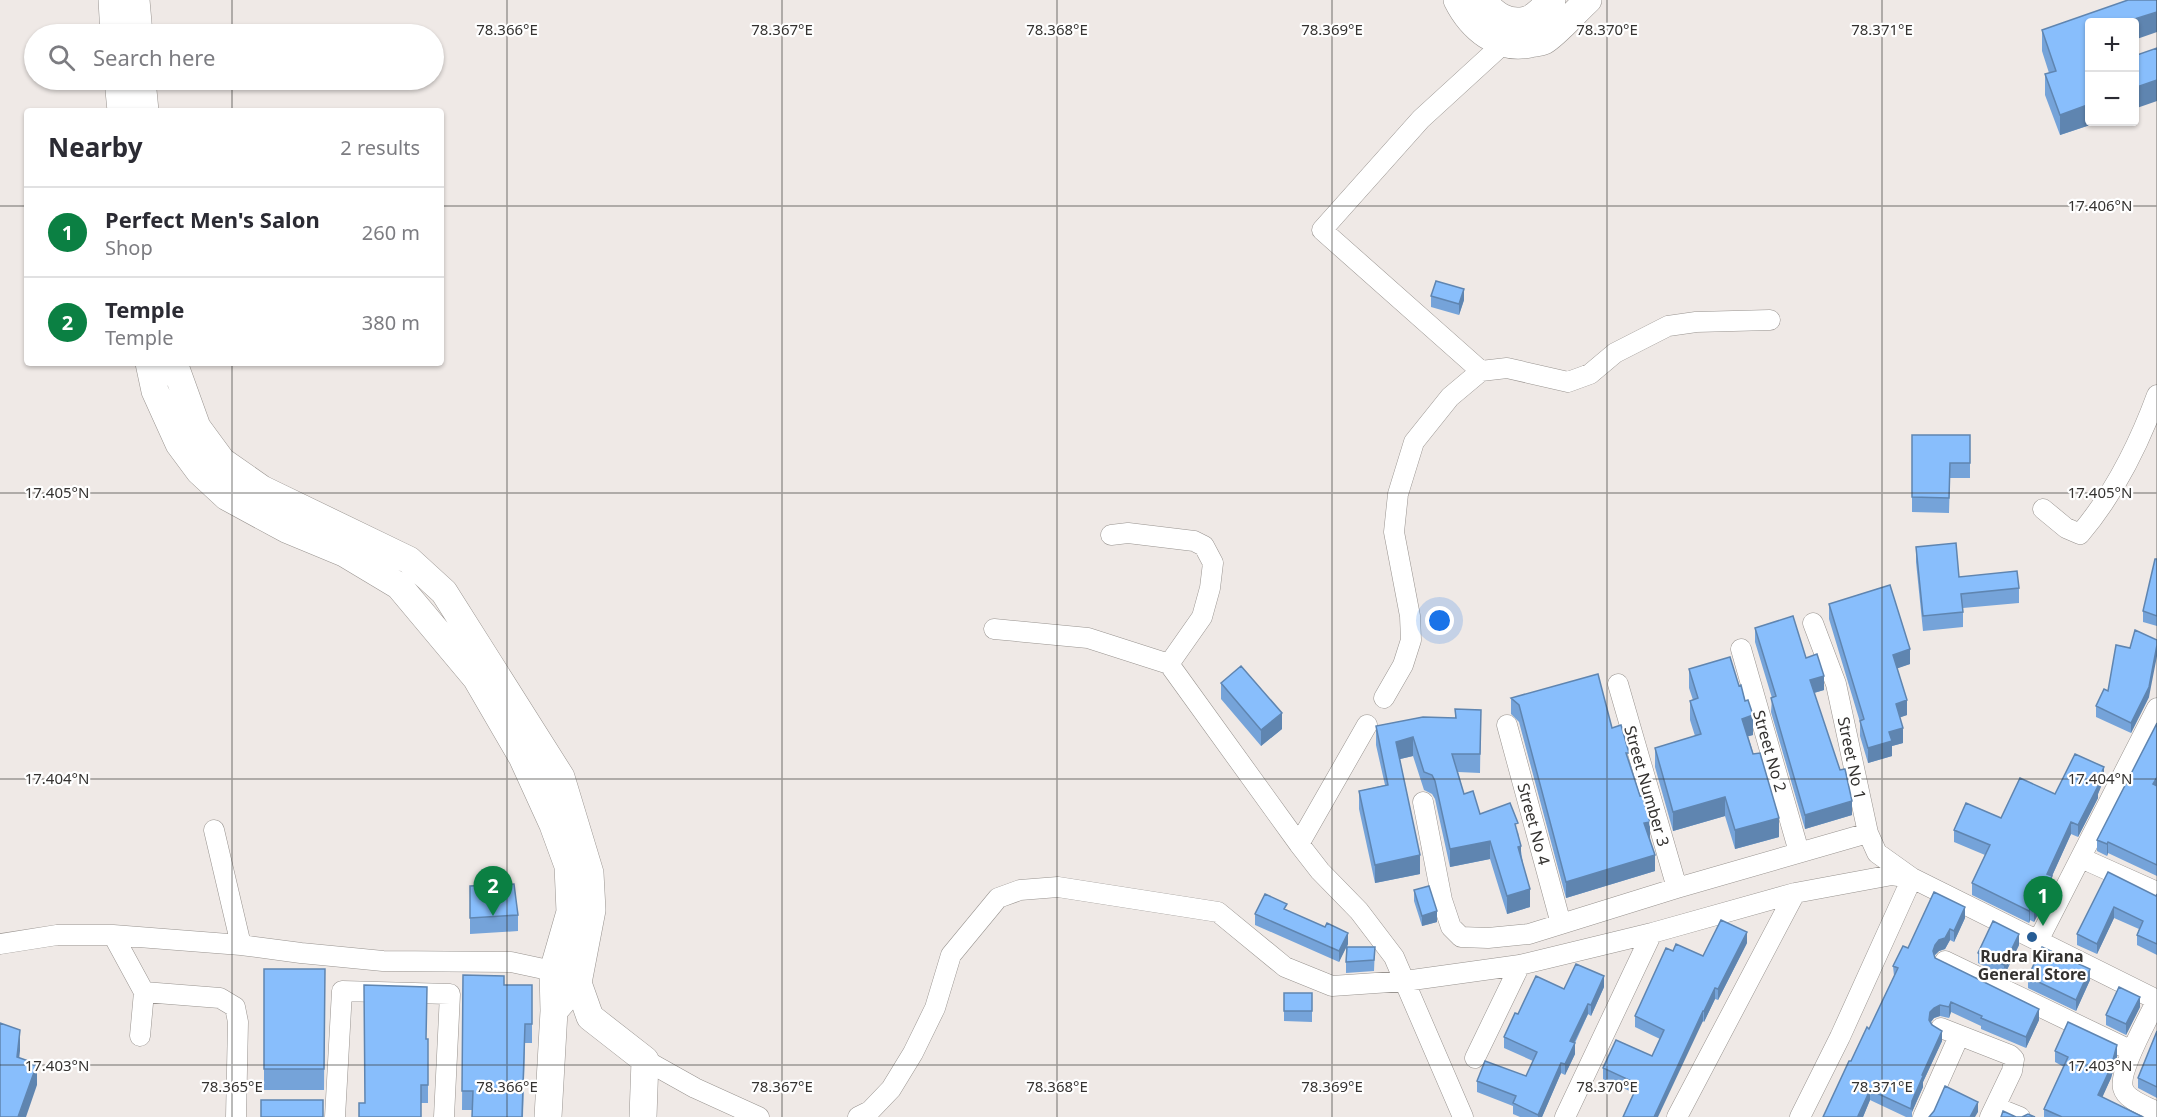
<!DOCTYPE html>
<meta charset="utf-8">
<style>
:root{--surface:#fff;--page:#f2f2f3;--text:#2b2b33;--muted:#7c7c81;--line:#e1e1e2;--accent:#0b8043}
body{margin:0;font-family:"Noto Sans",sans-serif;background:var(--page);color:var(--text)}
.controls{position:absolute;right:18px;top:18px;display:grid;overflow:hidden;border-radius:6px;box-shadow:0 2px 4px #0004}
.controls button{width:54px;height:54px;display:grid;place-items:center;padding:0;border:0;border-bottom:2px solid var(--line);background:var(--surface);color:var(--text);font:30px sans-serif}
.you{position:absolute;left:1440px;top:621px;width:21px;height:21px;margin:-15px;border:4px solid #fff;border-radius:50%;background:#1a73e8;box-shadow:0 0 0 9px #1a73e833}
.badge{display:grid;place-items:center;width:39px;height:39px;border-radius:50%;background:var(--accent);color:#fff;font-size:20px;font-weight:700}
.pin{position:absolute;translate:-50% -50px;filter:drop-shadow(0 2px 3px #0008)}
.pin::after{content:'';position:absolute;top:32px;width:21px;height:18px;background:inherit;clip-path:polygon(0 0,100% 0,50% 100%)}
.list{margin:0;padding:0;list-style:none}
h2{display:flex;justify-content:space-between;align-items:center;height:78px;margin:0;padding:0 24px;font-size:26px}
h2 small{font-size:20px;font-weight:400;color:var(--muted)}
.list li{display:grid;grid-template-columns:39px 1fr auto;gap:18px;align-items:center;box-sizing:border-box;height:90px;padding:0 24px;border-top:2px solid var(--line)}
.list b{display:block;font-size:22px;white-space:nowrap}
.list p{margin:0;font-size:20px;white-space:nowrap;color:var(--muted)}
.list em{font-size:20px;font-style:normal;color:var(--muted)}
.icon{flex:none;width:33px;height:33px;fill:none;stroke:currentColor;stroke-width:2;stroke-linecap:round;stroke-linejoin:round}
.map{position:relative;flex:none;width:2157px;height:1117px;overflow:hidden}
.search{position:absolute;background:var(--surface);box-shadow:0 2px 4px #0004;left:24px;top:24px;width:420px;height:66px;display:flex;align-items:center;gap:15px;box-sizing:border-box;padding:0 21px;border-radius:33px;color:var(--muted);font-size:22px}
.panel{position:absolute;background:var(--surface);box-shadow:0 2px 4px #0004;left:24px;top:108px;width:420px;height:258px;border-radius:6px}
.map>svg:first-child{display:block}
</style>
<div class="map">
<svg width="2157" height="1117" viewBox="0 0 2157 1117">
<rect width="100%" height="100%" fill="#efe9e6"/>
<g fill="none" stroke-linecap="round" stroke-linejoin="round">
<g stroke="#98938f" stroke-width="21">
<path id="street" d="M1481 371 1507 368 1568 382 1590 374 1615 353 1668 326 1696 322 1770 320
M2043 509 2066 528 2080 534C2114 494 2139 444 2157 395
M1111 535 1128 533 1194 541 1204 546 1213 563 1210 588 1202 617 1169 664
M994 629 1088 638 1169 664 1299 844
M1741 649 1799 852
M1618 684 1677 888
M1384 698 1403 665 1411 640 1410 616 1394 532 1398 494 1414 442 1450 397 1481 371 1322 230 1421 119 1503 44
M1367 725 1299 844 1320 871 1359 911 1394 957 1463 1117
M1507 725 1561 924
M1423 802 1442 900 1451 927 1461 937 1488 938 1529 934 1677 888 1868 833
M214 830 241 945 301 953 383 961 511 962 553 971
M2081 858 2157 892
M113 935 144 992 140 1036
M2038 941 2157 708
M0 944 57 935H113L241 945
M1945 961 2132 1051
M144 992 220 998 235 1007 238 1022 236 1117
M2157 1000C2149 1017 2118 1071 2123 1088 2126 1100 2146 1106 2157 1112
M1941 1028 2010 1055 2014 1059 2012 1071 1990 1117
M1475 1058 1520 965
M645 1060 695 1088 759 1117
M1995 1107 2020 1117
M335 1117 342 991 450 994 444 1117
M858 1117 870 1111 891 1089 913 1053 935 1008 951 955 998 898 1020 890 1058 887 1218 912 1285 967 1332 986 1405 981 1520 965 1652 933 1795 893 1892 875 1912 878 2157 1000
M1565 1117 1652 933
M1677 1117 1795 893
M1800 1117 1840 1037 1912 878 1877 853 1868 833 1836 684 1813 623
M1923 1117 1959 1036"/>
</g>
<g stroke="#98938f" stroke-width="28">
<path id="secondary" d="M112 0 114 34
M136 0 139 34
M1457 0C1471 28 1498 51 1530 44 1534 43 1540 43 1544 41 1555 35 1577 10 1588 0
M1482 0C1493 13 1507 25 1526 20 1535 18 1545 6 1552 0
M118 80 121 111
M142 80 145 111
M149 363 155 391 179 444 199 471 227 497 286 529 344 553 399 586 476 678 522 757 553 825 568 866 570 912 553 971 554 1011 548 1117
M174 363 197 427 222 461 262 489 409 560 444 592 561 777 590 873 592 910 578 983 554 1011
M565 977 578 983 590 1017 645 1060 643 1117"/>
</g>
<use href="#street" stroke="#fff" stroke-width="20"/>
<use href="#secondary" stroke="#fff" stroke-width="27"/>
</g>
<path fill="#75a3d9" d="M2090 22V122H2099L2060 135 2045 95V74L2049 73 2042 51V30Z
M1431 296 1464 300 1459 315 1431 307Z
M1912 435H1970V478H1950L1949 513 1912 512Z
M1916 547 1959 577 2019 588V603L1963 608V627L1923 631 1916 562Z
M2157 559V626L2143 622V611Z
M1829 604 1910 664 1897 668 1907 715 1900 717 1903 743 1892 746V756L1868 763 1860 736V722L1829 619Z
M1755 628 1806 658 1824 690 1814 693 1852 815 1805 829 1771 712 1772 698 1755 642Z
M1689 669 1753 735 1748 736 1779 837 1735 849 1725 816 1673 831 1655 767V748L1695 736 1690 720V701L1693 700 1689 688Z
M1221 683 1282 729 1261 746 1221 699Z
M2108 691 2149 697 2131 733 2096 717V706Z
M1511 698 1612 728 1629 761 1650 838 1655 871 1566 898 1519 722 1511 714Z
M1455 709 1481 710 1480 773 1458 772 1464 794 1480 814 1518 832 1530 907 1507 914 1490 859 1450 867 1435 799 1432 794 1424 790 1413 756 1400 759 1420 874 1375 883 1359 809V791L1385 785 1376 745V726L1455 718Z
M2157 723V876L2108 853 2107 856 2097 851V840Z
M2104 779 2098 794V798L2078 837 2071 834 2052 876V888L2034 922 2030 920 2029 923 1972 895V883L1985 855 1954 842V830L2001 818 2055 794Z
M2108 872 2156 896 2157 894V955L2137 945V935L2139 929 2114 918 2097 954 2077 945V934Z
M470 886 518 915V931L470 934Z
M1414 890 1437 922 1422 926 1414 901Z
M1287 910 1348 944 1347 947H1375L1374 971 1346 973V947L1339 962 1255 925V914Z
M1965 918 1954 942 1950 940 1945 949 1939 951 1935 955V958L2039 1020 2026 1048 1981 1029V1026L1951 1012 1949 1018 1940 1016 1934 1018 1931 1022 1942 1041 1923 1082V1087L1912 1112V1117H1906L1870 1100 1863 1117H1823L1851 1061 1869 1029 1894 976 1893 966 1908 948Z
M1747 943 1718 1000 1715 999 1704 1022 1703 1021 1634 1093 1603 1079V1068L1652 1056 1660 1039 1635 1027V1016L1673 951 1703 956Z
M2019 945 2004 976 1978 963V953Z
M264 969H325L324 1090H264Z
M463 975 504 985H532V1043H525L523 1117H472V1110H462Z
M2028 977 2090 980 2076 1011 2028 988Z
M1604 987 1591 1016 1588 1014 1575 1043V1054L1565 1075 1561 1073 1542 1117H1520L1513 1114V1106L1477 1092V1081L1526 1076 1533 1061 1504 1048V1037L1518 1014Z
M1284 993H1312V1022L1284 1021Z
M2140 1007 2126 1035 2106 1025V1015Z
M2157 1031V1098L2138 1088V1078Z
M427 1039H428V1103H365Z
M2055 1051 2117 1057 2111 1078 2102 1097 2143 1117H2044V1109L2064 1067 2055 1062Z"/>
<path fill="#5f85b0" d="M2157 12V32L2134 40V22H2125Z
M2157 80V101L2134 109V88Z
M2090 104V122H2099L2060 135V115Z
M1464 289V300L1459 315V304Z
M2157 645V656L2149 697 2131 733V723Z
M1910 649V664L1893 670V655Z
M1824 676V690L1810 694V680Z
M1907 700V715L1896 719V704Z
M1282 713V729L1261 746V730Z
M1753 715V735L1742 738V719Z
M1903 728V743L1892 746V756L1868 763V748L1889 732Z
M1413 737V756L1396 760V742Z
M2104 767V779L2098 794V798L2078 837V825Z
M2157 777V788L2153 784Z
M1725 797V816L1673 831V812Z
M1852 801V815L1805 829V815Z
M1779 818V837L1735 849V830Z
M1650 822V838L1644 840V823Z
M2071 822V834L2052 876V888L2034 922V910L2047 874Z
M1490 841V859L1450 867V849Z
M2108 842V853L2107 856V844Z
M1521 846V864L1518 847Z
M1420 855V874L1375 883V865Z
M1655 855V871L1566 898V882Z
M1530 889V907L1507 914V896Z
M1965 907V918L1954 942V931Z
M2114 907V918L2097 954V944Z
M2030 909V920L2029 923V911Z
M1437 911V922L1422 926V916Z
M1950 929V940L1945 949 1939 951 1935 955 1933 951 1935 945Z
M1747 932V943L1718 1000V989Z
M1348 933V944L1339 962V951Z
M2019 934V945L2004 976V965Z
M2090 969V980L2076 1011V1000Z
M1604 976V987L1591 1016V1005Z
M1715 988V999L1704 1022V1011Z
M2140 997V1007L2126 1035V1024Z
M1951 1002V1012L1949 1018V1007Z
M1588 1004V1014L1570 1051V1041Z
M1940 1005V1016L1934 1018 1930 1023 1929 1020 1930 1012 1934 1008Z
M2039 1009V1020L2026 1048V1037Z
M1703 1011V1021L1658 1117H1654Z
M20 1030V1051L17 1078V1057Z
M1942 1031V1041L1923 1082V1087L1912 1112V1117V1101L1922 1075Z
M1575 1043V1054L1565 1075V1064Z
M2117 1045V1057L2111 1078 2098 1107V1095Z
M1561 1063V1073L1542 1117H1538V1115Z
M37 1064V1085L26 1117H18Z
M1870 1090V1100L1863 1117H1858Z
M1978 1102V1112L1975 1117H1970Z"/>
<path fill="#88befc" stroke="#5f85b0" stroke-width="1.5" d="M2128 0H2157V12L2125 22H2090V104L2060 115 2045 74 2056 71 2042 30Z
M2157 48V80L2134 88V56Z
M1436 281 1464 289 1459 304 1431 296Z
M1912 435H1970V463H1950L1949 498 1912 497Z
M1956 543 1959 577 2017 571 2019 588 1961 594 1963 612 1923 616 1916 547Z
M2155 559H2157V616L2143 611Z
M1890 585 1910 649 1893 655 1907 700 1896 704 1903 728 1889 732 1892 741 1868 748 1860 721 1864 719 1829 604Z
M1793 616 1806 658 1817 654 1824 676 1810 680 1840 770 1845 769 1852 801 1805 815 1771 698 1776 696 1755 628Z
M2135 630 2157 640V645L2149 687 2131 723 2096 706 2104 689 2108 691 2116 645 2130 648Z
M1730 657 1739 686 1741 685 1745 701 1748 700 1753 715 1742 719 1753 754 1760 753 1779 818 1735 830 1725 797 1673 812 1655 748 1701 734 1690 701 1698 698 1689 669Z
M1241 666 1282 713 1261 730 1221 683Z
M1598 674 1612 728 1621 725 1629 753H1626L1640 796 1642 795 1650 822 1644 823 1655 855 1566 882 1519 705 1511 698Z
M1455 709 1481 710 1480 754H1452L1464 794 1473 791 1480 814 1510 803 1518 823 1515 824 1521 846 1518 847 1530 889 1507 896 1490 841 1450 849 1435 781 1432 775 1424 772 1413 737 1396 742 1420 855 1375 865 1359 791 1388 785 1376 726 1423 717 1456 718Z
M2157 723V777L2153 784 2157 786V865L2108 842 2107 844 2097 840Z
M2075 754 2104 767 2096 785 2098 786 2078 825 2071 822 2047 874 2052 876 2034 910 2030 909 2029 911 1972 883 1990 845 1954 830 1966 803 2001 818 2020 778 2055 794Z
M2108 872 2156 896 2157 894V944L2137 935 2143 921 2114 907 2097 944 2077 934Z
M514 884 518 915 470 918V886Z
M1429 886 1437 911 1422 916 1414 890Z
M1934 892 1965 907 1954 931 1950 929 1945 938 1939 940 1935 945 1933 951 1935 958 2039 1009 2026 1037 1981 1018 1982 1016 1951 1002 1949 1007 1940 1005 1934 1008 1930 1012 1929 1020 1932 1025 1942 1031 1922 1075 1923 1076 1912 1101 1911 1109 1870 1090 1858 1116 1861 1117H1823L1849 1061H1851L1867 1027 1869 1029 1898 968 1893 966 1903 946 1908 948Z
M1265 894 1287 904 1284 909 1325 927 1327 923 1348 933 1339 951 1255 914Z
M1721 920 1747 932 1718 989 1715 988 1704 1011H1703L1654 1117H1623L1638 1084 1603 1068 1616 1040 1652 1056 1664 1030 1635 1016 1666 948 1673 951 1676 944 1703 956Z
M1993 921 2019 934 2004 965 1978 953Z
M1347 947H1375L1374 960 1346 962Z
M2042 947 2090 969 2076 1000 2028 977Z
M1576 964 1604 976 1591 1005 1588 1004 1570 1041 1575 1043 1565 1064 1561 1063 1538 1115 1513 1103 1516 1096 1477 1081 1485 1061 1526 1076 1537 1052 1504 1037 1515 1013 1518 1014 1536 976 1564 989Z
M264 969H325L324 1069H264Z
M463 975 504 976V985H532V1024H525L522 1117H472L473 1091H462Z
M364 985 427 987 426 1039H428V1085H421V1117H359V1103H365Z
M2119 987 2140 997 2126 1024 2106 1015Z
M1284 993H1312V1011H1284Z
M2068 1022 2117 1045 2111 1067 2098 1095 2143 1117H2062L2044 1109 2068 1057 2055 1051Z
M0 1023 20 1030 17 1057 37 1064 18 1117H0Z
M2157 1031V1087L2138 1078Z
M1945 1086 1978 1102 1970 1117H1929L1934 1111Z
M261 1100H323V1117H261Z
M2003 1111 2016 1117H2022L2028 1114 2035 1117H2001Z"/>
<path fill="none" stroke="#343230" stroke-width="1.5" stroke-opacity="0.45" d="M232 0V34M507 0V1117M782 0V1117M1057 0V1117M1332 0V1117M1607 0V1117M1882 0V1117M2157 0V1117M232 80V111M0 206H27M441 206H2157M232 363V1117M0 493H2157M0 779H2157M0 1065H2157"/>
<circle fill="#265c95" stroke="#fff" stroke-width="2" cx="2032" cy="937" r="6"/>
<g text-anchor="middle" stroke-width="4.5" stroke-linejoin="round" paint-order="stroke">
<g font-size="16" fill="#343230" stroke="#fff">
<text transform="translate(1770 751) rotate(74)" y="6">Street No 2</text>
<text transform="translate(1852 758) rotate(78)" y="6">Street No 1</text>
<text transform="translate(1647 786) rotate(74)" y="6">Street Number 3</text>
<text transform="translate(1534 824) rotate(75)" y="6">Street No 4</text>
</g>
<g font-size="16" font-weight="bold" fill="#343230" stroke="#fff">
<text x="2032" y="962">Rudra Kirana<tspan x="2032" dy="18">General Store</tspan></text>
</g>
</g>
<g font-size="15" text-anchor="middle" fill="#343230" stroke="#fff" stroke-width="4.5" stroke-linejoin="round" paint-order="stroke">
<text x="507" y="35">78.366°E</text>
<text x="782" y="35">78.367°E</text>
<text x="1057" y="35">78.368°E</text>
<text x="1332" y="35">78.369°E</text>
<text x="1607" y="35">78.370°E</text>
<text x="1882" y="35">78.371°E</text>
<text x="2100" y="211">17.406°N</text>
<text x="57" y="498">17.405°N</text>
<text x="2100" y="498">17.405°N</text>
<text x="57" y="784">17.404°N</text>
<text x="2100" y="784">17.404°N</text>
<text x="57" y="1071">17.403°N</text>
<text x="2100" y="1071">17.403°N</text>
<text x="232" y="1092">78.365°E</text>
<text x="507" y="1092">78.366°E</text>
<text x="782" y="1092">78.367°E</text>
<text x="1057" y="1092">78.368°E</text>
<text x="1332" y="1092">78.369°E</text>
<text x="1607" y="1092">78.370°E</text>
<text x="1882" y="1092">78.371°E</text>
</g>
</svg>
<div class="controls">
<button>+</button>
<button>−</button>
</div>
<div class="you"></div>
<div class="pin badge" style="left:2043px;top:926px">1</div>
<div class="pin badge" style="left:493px;top:916px">2</div>
<div class="search"><svg class="icon" aria-label="search" viewBox="0 0 24 24"><circle cx="10" cy="10" r="6"/><path d="M15 15l6 6"/></svg>Search here</div>
<section class="panel">
<h2>Nearby<small>2 results</small></h2>
<ul class="list">
<li><span class="badge">1</span><div><b>Perfect Men's Salon</b><p>Shop</p></div><em>260 m</em></li>
<li><span class="badge">2</span><div><b>Temple</b><p>Temple</p></div><em>380 m</em></li>
</ul>
</section>
</div>
